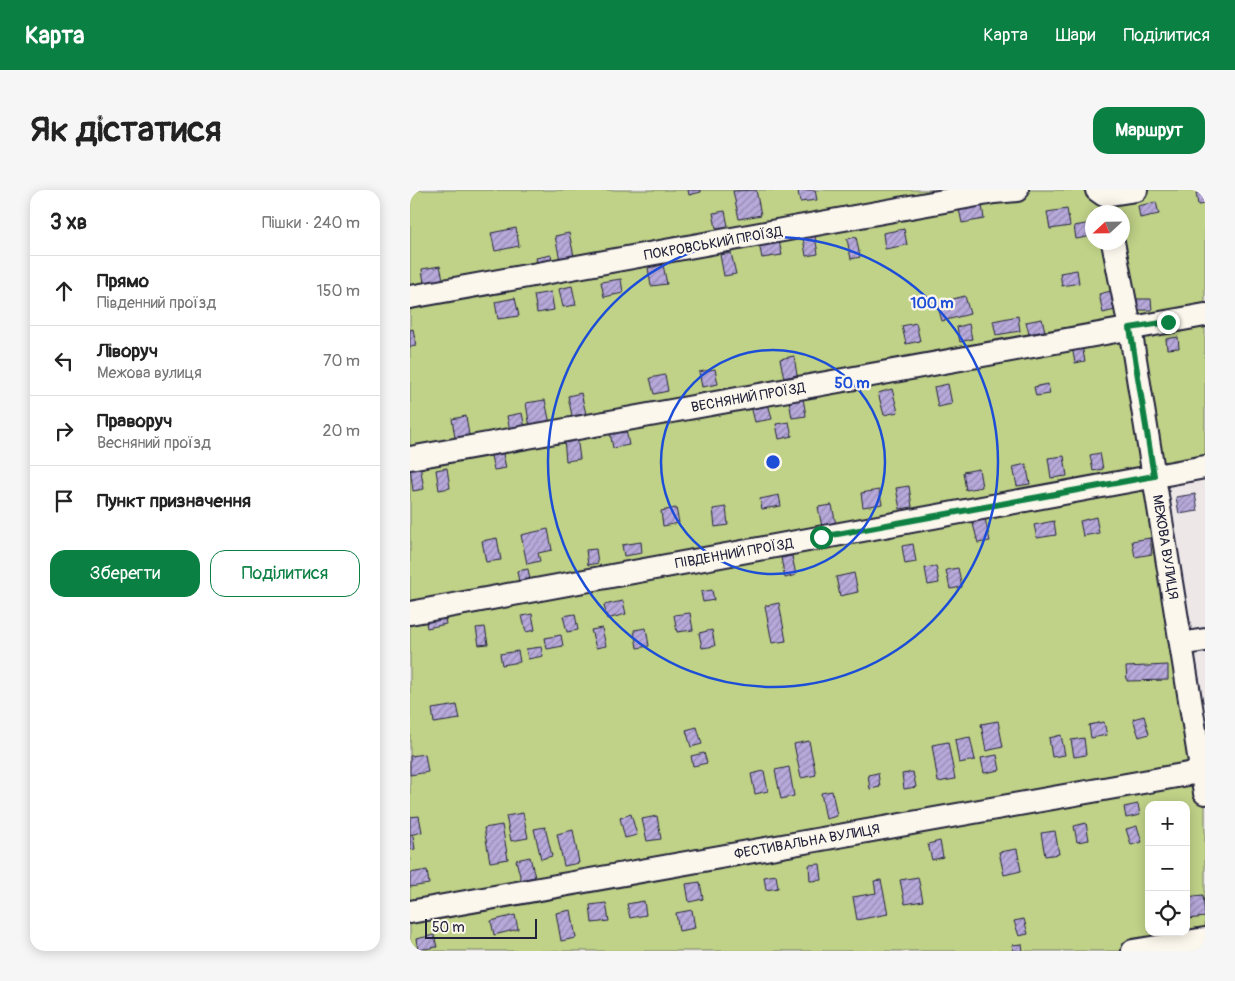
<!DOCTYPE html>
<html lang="uk">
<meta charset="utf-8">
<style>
:root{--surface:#fff;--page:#f6f6f6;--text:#222;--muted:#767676;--line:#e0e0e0;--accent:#0b8043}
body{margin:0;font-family:Pangolin,sans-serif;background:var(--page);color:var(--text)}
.controls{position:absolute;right:15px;bottom:15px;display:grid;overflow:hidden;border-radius:10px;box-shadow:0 2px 12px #0003}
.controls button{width:45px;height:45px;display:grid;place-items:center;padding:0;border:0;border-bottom:1px solid var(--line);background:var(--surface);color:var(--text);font:25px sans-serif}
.compass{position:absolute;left:675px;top:15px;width:45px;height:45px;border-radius:50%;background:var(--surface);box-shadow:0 2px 12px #0003;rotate:248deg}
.scale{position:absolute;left:15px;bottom:12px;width:112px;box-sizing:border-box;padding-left:5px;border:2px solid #22223b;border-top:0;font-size:14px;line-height:18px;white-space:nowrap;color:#22223b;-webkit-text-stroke:4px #fbf7ec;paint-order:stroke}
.stop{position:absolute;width:15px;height:15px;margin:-11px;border:4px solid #0b8043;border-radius:50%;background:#fff}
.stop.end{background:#0b8043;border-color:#fff;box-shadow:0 1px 5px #0008}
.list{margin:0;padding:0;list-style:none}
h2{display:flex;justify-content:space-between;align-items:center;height:65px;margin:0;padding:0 20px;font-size:21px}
h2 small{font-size:16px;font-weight:400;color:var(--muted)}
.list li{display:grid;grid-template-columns:32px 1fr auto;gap:15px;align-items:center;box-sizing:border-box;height:70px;padding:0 20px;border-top:1px solid var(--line)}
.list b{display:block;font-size:19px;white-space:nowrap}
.list p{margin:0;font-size:16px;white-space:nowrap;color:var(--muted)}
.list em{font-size:16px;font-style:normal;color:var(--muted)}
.actions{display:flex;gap:10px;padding:15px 20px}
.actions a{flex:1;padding:11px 0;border:1px solid var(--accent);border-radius:15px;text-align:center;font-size:18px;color:var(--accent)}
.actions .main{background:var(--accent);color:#fff}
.icon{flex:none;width:28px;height:28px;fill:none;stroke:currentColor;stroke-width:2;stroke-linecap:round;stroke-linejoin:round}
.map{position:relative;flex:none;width:795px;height:761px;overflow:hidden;border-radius:15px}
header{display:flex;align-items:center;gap:30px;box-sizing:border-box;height:70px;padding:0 25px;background:var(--accent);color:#fff}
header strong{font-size:24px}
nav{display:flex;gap:28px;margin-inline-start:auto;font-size:18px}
.intro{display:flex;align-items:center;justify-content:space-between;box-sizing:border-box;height:120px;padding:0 30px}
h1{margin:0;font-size:35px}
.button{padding:12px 22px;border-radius:15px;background:var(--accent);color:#fff;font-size:18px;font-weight:700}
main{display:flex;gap:30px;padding:0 30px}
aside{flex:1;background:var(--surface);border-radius:15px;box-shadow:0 2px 12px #0003}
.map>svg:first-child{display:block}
</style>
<header>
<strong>Карта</strong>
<nav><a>Карта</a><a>Шари</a><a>Поділитися</a></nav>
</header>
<div class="intro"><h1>Як дістатися</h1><a class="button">Маршрут</a></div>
<main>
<aside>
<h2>3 хв<small>Пішки · 240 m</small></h2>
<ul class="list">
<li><svg class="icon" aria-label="ahead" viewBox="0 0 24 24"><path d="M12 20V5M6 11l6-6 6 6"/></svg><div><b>Прямо</b><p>Південний проїзд</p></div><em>150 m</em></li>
<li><svg class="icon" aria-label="left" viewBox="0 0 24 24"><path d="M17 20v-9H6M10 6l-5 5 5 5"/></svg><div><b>Ліворуч</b><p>Межова вулиця</p></div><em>70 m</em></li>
<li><svg class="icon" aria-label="right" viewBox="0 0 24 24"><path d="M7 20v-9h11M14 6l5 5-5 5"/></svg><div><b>Праворуч</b><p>Весняний проїзд</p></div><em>20 m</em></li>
<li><svg class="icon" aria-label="arrive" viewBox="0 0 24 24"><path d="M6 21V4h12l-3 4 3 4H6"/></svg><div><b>Пункт призначення</b></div></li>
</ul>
<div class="actions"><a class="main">Зберегти</a><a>Поділитися</a></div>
</aside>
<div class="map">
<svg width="795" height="761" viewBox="0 0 795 761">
<defs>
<pattern id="building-hatch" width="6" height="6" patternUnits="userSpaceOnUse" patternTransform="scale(1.25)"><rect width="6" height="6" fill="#b7a9da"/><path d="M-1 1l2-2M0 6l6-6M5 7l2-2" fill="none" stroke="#9489b2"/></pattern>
</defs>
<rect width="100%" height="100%" fill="#ede7e8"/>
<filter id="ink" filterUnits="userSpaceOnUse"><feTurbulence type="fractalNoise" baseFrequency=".02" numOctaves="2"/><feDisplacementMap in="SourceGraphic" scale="10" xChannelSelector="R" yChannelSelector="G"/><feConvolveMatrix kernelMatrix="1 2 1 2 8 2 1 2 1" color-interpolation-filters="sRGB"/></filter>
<g filter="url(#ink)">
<path fill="#bfd287" stroke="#707a61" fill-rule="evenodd" d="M0 0H795V277L745 286 795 603V761H0ZM682 22H712V52H682ZM739 615H776V742H739Z"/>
<path fill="url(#building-hatch)" stroke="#22223b" d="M278 0H291V2L279 5Z
M346 0 351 25 329 29 323 1Z
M394 0H405L407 10 390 12 388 1Z
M795 2V14L788 15 786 3Z
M746 12 749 24 730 28 728 16Z
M572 15 574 29 552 33 549 19Z
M657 19 660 36 640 39 637 22Z
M315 21 318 36 306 38 303 23Z
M682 33V46L666 49 664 36Z
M106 38 109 56 85 61 81 43Z
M494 39 497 55 475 59 473 43Z
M159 43 164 66 150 70 145 46Z
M405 46 408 64 396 66 393 48Z
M446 47 450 67 441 69 437 49Z
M369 51 372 65 352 68 349 54Z
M321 63 326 84 314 86 310 65Z
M141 65 143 74 128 77 126 68Z
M253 75 257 94 241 96 238 78Z
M30 76 33 89 14 93 12 79Z
M667 80 669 93 652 96 650 83Z
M211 89 213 103 194 107 191 92Z
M162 96 166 115 153 117 149 99Z
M701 101 705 120 693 123 689 104Z
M141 102 144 120 127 123 124 105Z
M555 106 560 124 532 131 527 113Z
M105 108 109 126 88 129 85 112Z
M726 109H741L742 120H727Z
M608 126 610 141 586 145 583 131Z
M632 129 635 141 619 144 616 132Z
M506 133 510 151 496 154 492 136Z
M559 134 562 149 550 152 547 137Z
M3 139 6 156 0 157V140Z
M768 147 769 158 757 159 756 149Z
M672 156 675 171 665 173 662 157Z
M384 166 387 185 374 188 370 169Z
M305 179 308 194 292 197 289 182Z
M255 185 258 201 244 204 240 188Z
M538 194 542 214 528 217 524 197Z
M638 194 640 204 626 206 624 197Z
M482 199 488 222 474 225 468 203Z
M171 203 176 224 162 226 158 206Z
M393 208 396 226 382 228 379 211Z
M135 210 140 234 120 238 116 213Z
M358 213 362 229 345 232 341 216Z
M112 223 115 238 100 241 97 226Z
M56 226 59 245 45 248 42 229Z
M379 232 382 246 369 249 366 234Z
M216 240 219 255 203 258 200 243Z
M167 247 170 269 156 271 154 249Z
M92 259 96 278 84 280 80 261Z
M690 263 693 279 683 281 680 265Z
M654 266 657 286 641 288 638 268Z
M616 274 620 294 607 296 603 277Z
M10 275 14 299 3 301 0 277Z
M37 278 40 298 29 300 26 280Z
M569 279 572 297 556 300 553 282Z
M499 296 502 317 490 319 486 298Z
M469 300 472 314 453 317 451 303Z
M785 304 788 321 769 324 766 307Z
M369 305 371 316 352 319 350 309Z
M422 315 426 335 412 337 408 317Z
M316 317 318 335 305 337 303 319Z
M266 318 269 333 253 336 251 321Z
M574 324 580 351 568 353 561 326Z
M686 327 689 343 673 346 670 331Z
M644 331 646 345 627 348 624 335Z
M138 339 142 360 128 363 130 371 117 374 111 345Z
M87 348 91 370 76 372 72 351Z
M740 348 742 364 725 367 722 351Z
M231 352 232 363 214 366 212 355Z
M503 354 506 372 495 374 492 356Z
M186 359 188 373 178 375 176 360Z
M382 366 386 385 375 388 371 368Z
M526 376 529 393 518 395 515 378Z
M548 378 552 397 540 399 536 380Z
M118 379 121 396 110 398 107 381Z
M444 383 448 402 430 406 426 387Z
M302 400 304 410 293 412 291 402Z
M213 411 216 424 197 429 194 415Z
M369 413 376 451 362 453 355 416Z
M34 423 36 434 17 438 15 427Z
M280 423 283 440 267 442 264 425Z
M122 424 125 440 116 442 112 426Z
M165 424 168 440 157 442 153 426Z
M75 437 78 454 69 455 66 438Z
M192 438 196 456 186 458 181 440Z
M236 438 239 456 227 458 224 440Z
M302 440 305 456 292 458 289 443Z
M151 445 153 456 137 459 135 448Z
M131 457 133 466 118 469 116 459Z
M108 461 110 472 92 475 90 464Z
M758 475V490L717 491 716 477Z
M47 515 50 529 24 533 22 519Z
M734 526 739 544 729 547 723 529Z
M588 531 593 557 576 561 571 534Z
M694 532 697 545 681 548 679 535Z
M287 537 292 554 281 557 276 540Z
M651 545 655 565 642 567 639 548Z
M560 547 565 570 549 573 545 550Z
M674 548 676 565 664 567 661 550Z
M399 551 406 585 391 588 384 554Z
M538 552 545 589 528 592 522 555Z
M294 563 297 573 283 576 281 566Z
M15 564 18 582 0 585V566Z
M587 565 590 580 574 583 571 568Z
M379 577 384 606 371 609 365 580Z
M354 581 358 601 345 604 341 584Z
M503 582 506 597 494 599 492 584Z
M468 583 470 597 460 599 458 585Z
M422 601 427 626 416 629 411 603Z
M728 614 730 625 716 628 714 617Z
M113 623 118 648 101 651 96 626Z
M221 624 227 645 215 648 210 628Z
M9 626 12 642 0 645V627Z
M247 626 251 649 237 651 232 629Z
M676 633 679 650 667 652 664 636Z
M92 635 98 669 80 672 74 638Z
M727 636 732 652 721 655 716 639Z
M135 637 142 666 131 669 124 639Z
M163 640 169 673 154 676 147 644Z
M645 641 649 664 635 666 631 643Z
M3 646 5 659 0 660V647Z
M530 651 533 667 522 670 518 654Z
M607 659 611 681 594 685 589 662Z
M120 667 125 687 111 690 106 670Z
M410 674 412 690 400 691 399 675Z
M17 680 19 694 0 697V683Z
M366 685 368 698 356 700 354 687Z
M508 687 513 711 495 714 490 690Z
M471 690 478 724 447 730 443 707 466 703 464 691Z
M290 692 293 709 279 712 276 694Z
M793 705 795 727 777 729 776 707Z
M234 711 236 725 220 728 217 714Z
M196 713 199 731 182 733 180 715Z
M161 720 166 748 151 751 146 723Z
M282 720 285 738 269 741 266 723Z
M105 725 108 739 84 745 81 731Z
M614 729 618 744 609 746 604 731Z
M24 745 27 757 8 760 6 749Z
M612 754 613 761H603L602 755Z"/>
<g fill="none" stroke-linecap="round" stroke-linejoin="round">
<g stroke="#22223b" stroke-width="26">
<path id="minor" d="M687 0 694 5 726 0
M703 52 720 138 795 603
M0 107 584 2 607 0
M0 268 795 125
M0 423 795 277
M771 454 795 450
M0 722 795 581
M723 761 795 749"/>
</g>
<use href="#minor" stroke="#fbf7ec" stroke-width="22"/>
</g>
</g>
<g fill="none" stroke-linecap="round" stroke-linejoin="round" filter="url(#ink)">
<path stroke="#0b8043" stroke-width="6" d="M411 347 744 286 720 138 758 132"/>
</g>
<g fill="none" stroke="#1d4ed8" stroke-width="2.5">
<circle cx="363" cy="272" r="112"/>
<circle cx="363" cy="272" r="225"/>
</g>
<g text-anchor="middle" stroke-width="4.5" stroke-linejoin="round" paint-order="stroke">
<g font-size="14" fill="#22223b" stroke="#fbf7ec">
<text transform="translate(303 53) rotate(-10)" y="5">ПОКРОВСЬКИЙ ПРОЇЗД</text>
<text transform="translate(338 207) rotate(-10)" y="5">ВЕСНЯНИЙ ПРОЇЗД</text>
<text transform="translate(756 357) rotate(81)" y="5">МЕЖОВА ВУЛИЦЯ</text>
<text transform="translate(324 363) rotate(-10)" y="5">ПІВДЕННИЙ ПРОЇЗД</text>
<text transform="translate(397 651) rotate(-10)" y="5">ФЕСТИВАЛЬНА ВУЛИЦЯ</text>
</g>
</g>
<circle cx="363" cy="272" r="8" fill="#1d4ed8" stroke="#fbf7ec" stroke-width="2.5"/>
<g font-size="15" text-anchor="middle" font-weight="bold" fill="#1d4ed8" stroke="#fbf7ec" stroke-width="4.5" stroke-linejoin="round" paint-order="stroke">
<text x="522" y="118">100 m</text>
<text x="442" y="198">50 m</text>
</g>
</svg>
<div class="controls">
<button>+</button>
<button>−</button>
<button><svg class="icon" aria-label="locate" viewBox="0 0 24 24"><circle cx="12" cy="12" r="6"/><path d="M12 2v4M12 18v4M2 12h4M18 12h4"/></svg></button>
</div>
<svg class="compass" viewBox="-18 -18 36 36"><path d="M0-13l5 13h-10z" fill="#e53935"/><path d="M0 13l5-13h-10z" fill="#767676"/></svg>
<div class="scale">50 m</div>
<div class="stop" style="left:411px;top:347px"></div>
<div class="stop end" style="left:758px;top:132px"></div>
</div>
</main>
